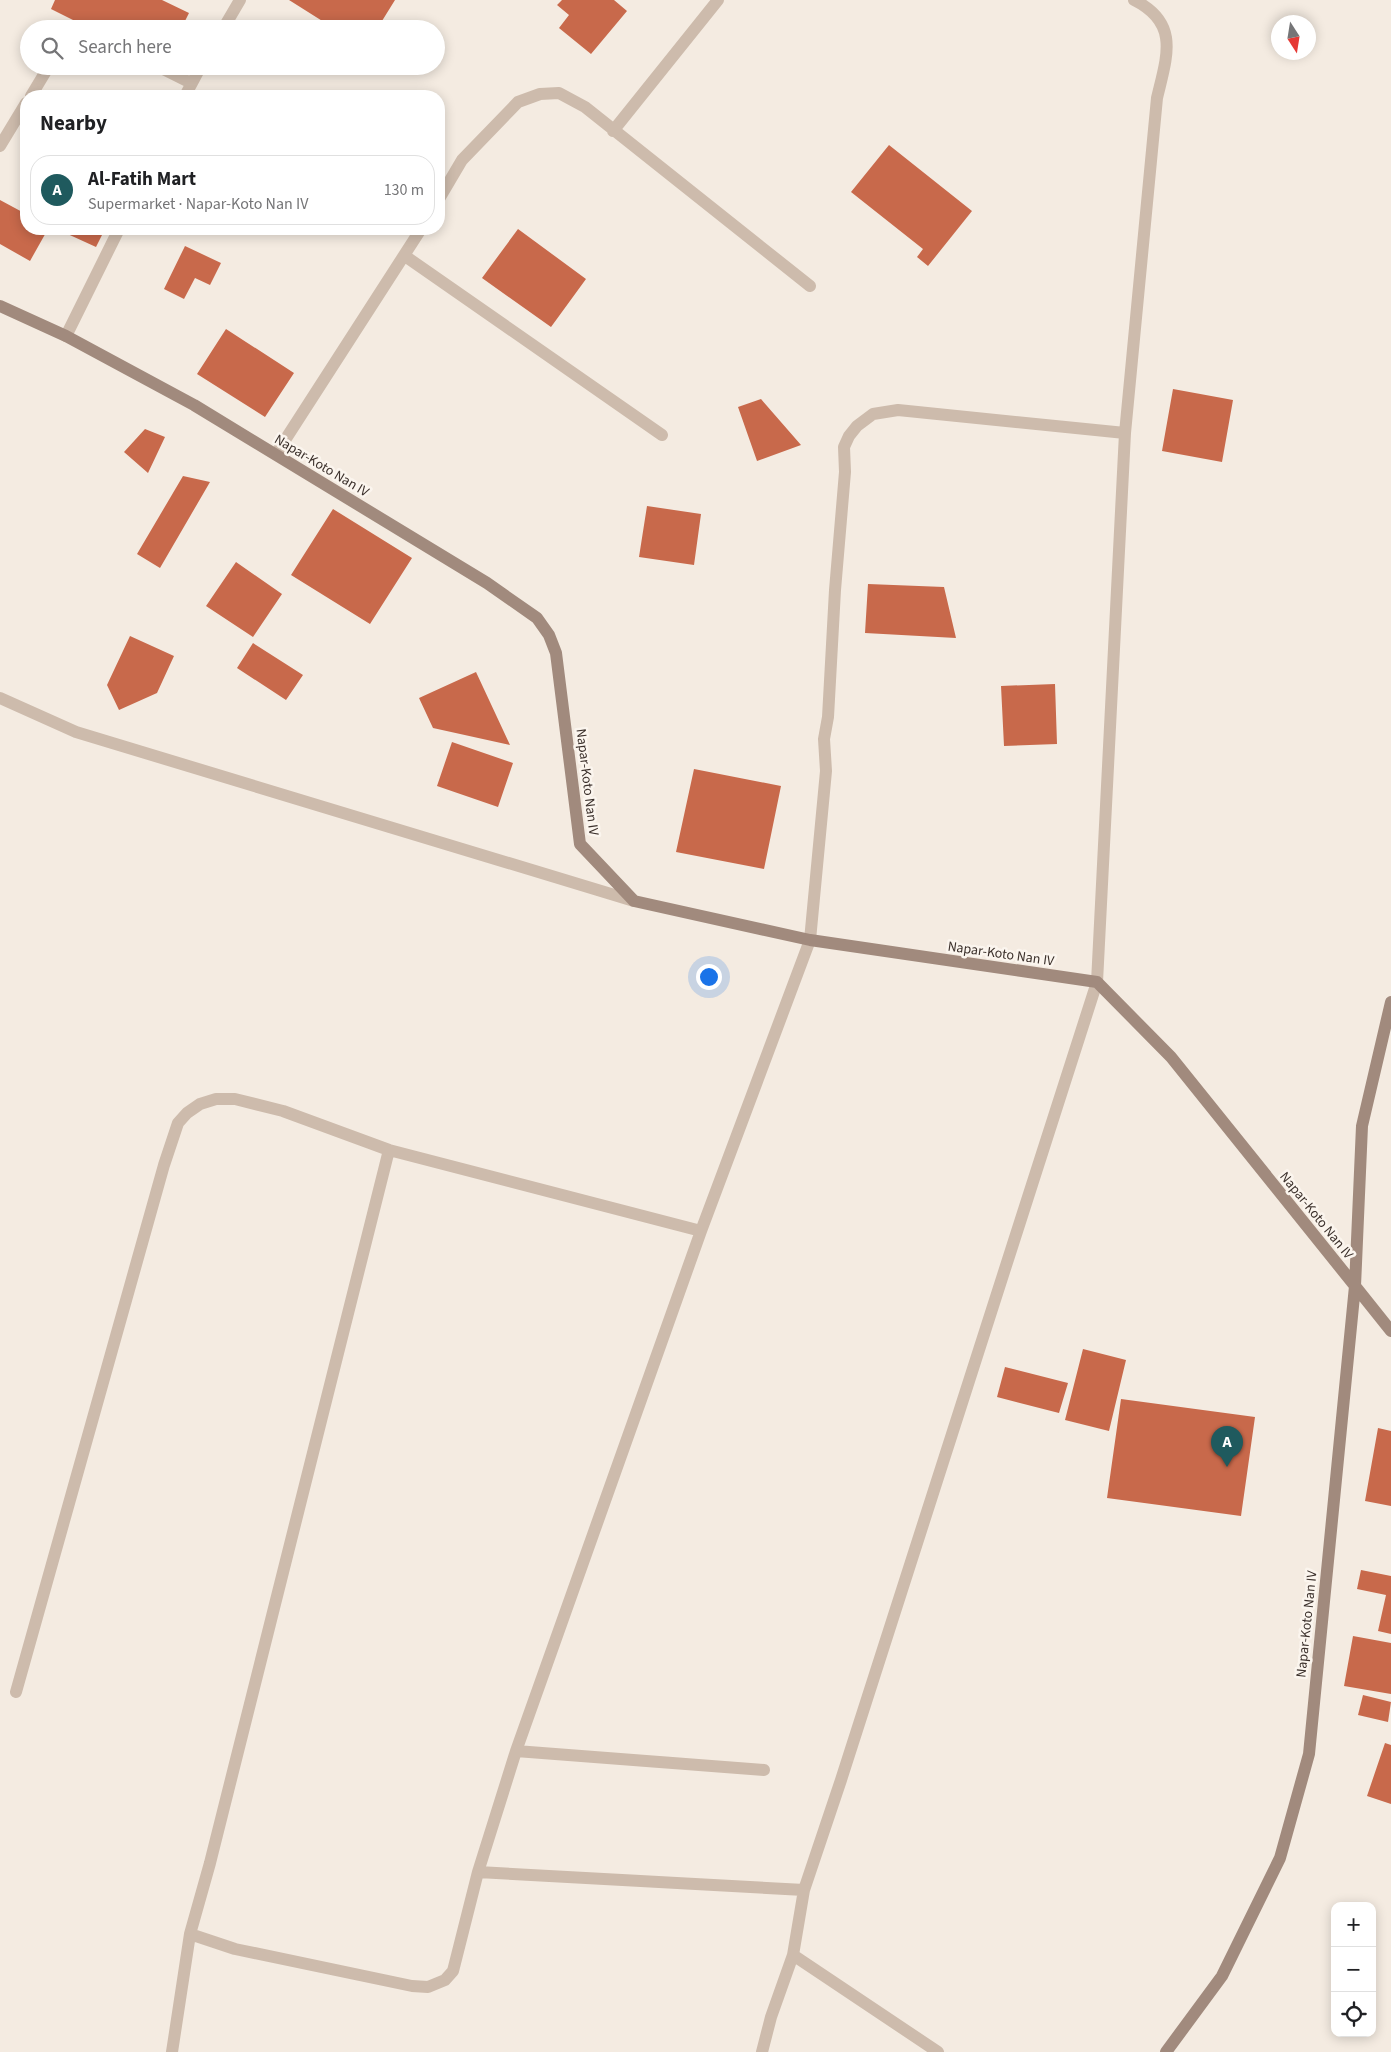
<!DOCTYPE html>
<meta charset="utf-8">
<style>
:root{--surface:#fff;--page:#f6f6f6;--text:#202124;--muted:#757577;--line:#e0e0e0;--accent:#1f5a5e}
body{margin:0;font-family:"Source Sans 3",sans-serif;background:var(--page);color:var(--text)}
.controls{position:absolute;right:15px;bottom:15px;display:grid;overflow:hidden;border-radius:10px;box-shadow:0 2px 12px #0003}
.controls button{width:45px;height:45px;display:grid;place-items:center;padding:0;border:0;border-bottom:1px solid var(--line);background:var(--surface);color:var(--text);font:25px sans-serif}
.compass{position:absolute;left:1271px;top:15px;width:45px;height:45px;border-radius:50%;background:var(--surface);box-shadow:0 2px 12px #0003;rotate:168deg}
.you{position:absolute;left:708px;top:976px;width:18px;height:18px;margin:-12px;border:4px solid #fff;border-radius:50%;background:#1a73e8;box-shadow:0 0 0 8px #1a73e833}
.badge{display:grid;place-items:center;width:32px;height:32px;border-radius:50%;background:var(--accent);color:#fff;font-size:16px;font-weight:700}
.pin{position:absolute;translate:-50% -41px;filter:drop-shadow(0 1px 2px #0008)}
.pin::after{content:'';position:absolute;top:26px;width:18px;height:15px;background:inherit;clip-path:polygon(0 0,100% 0,50% 100%)}
.list{margin:0;padding:0;list-style:none}
h2{display:flex;justify-content:space-between;align-items:center;height:65px;margin:0;padding:0 20px;font-size:21px}
h2 small{font-size:16px;font-weight:400;color:var(--muted)}
.list li{display:grid;grid-template-columns:32px 1fr auto;gap:15px;align-items:center;box-sizing:border-box;height:70px;margin:0 10px 10px;padding:0 10px;border:1px solid var(--line);border-radius:20px}
.list b{display:block;font-size:19px;white-space:nowrap}
.list p{margin:0;font-size:16px;white-space:nowrap;color:var(--muted)}
.list em{font-size:16px;font-style:normal;color:var(--muted)}
.icon{flex:none;width:28px;height:28px;fill:none;stroke:currentColor;stroke-width:2;stroke-linecap:round;stroke-linejoin:round}
.map{position:relative;flex:none;width:1391px;height:2052px;overflow:hidden}
.search{position:absolute;background:var(--surface);box-shadow:0 2px 12px #0003;left:20px;top:20px;width:425px;height:55px;display:flex;align-items:center;gap:12px;box-sizing:border-box;padding:0 18px;border-radius:28px;color:var(--muted);font-size:19px}
.panel{position:absolute;background:var(--surface);box-shadow:0 2px 12px #0003;left:20px;top:90px;width:425px;height:145px;border-radius:20px}
.map>svg:first-child{display:block}
</style>
<div class="map">
<svg width="1391" height="2052" viewBox="0 0 1391 2052">
<rect width="100%" height="100%" fill="#f4ebe1"/>
<path fill="#c8694b" d="M55 0H162L189 13 181 29H91L51 9Z
M289 0H395L377 29H335Z
M562 0H614L627 11 591 54 559 28 569 15 557 5Z
M889 145 972 211 928 266 917 257 923 249 851 192Z
M0 200 26 214V229H48L30 261 0 244Z
M62 229H105L96 247 61 231Z
M518 229 586 279 551 327 482 278Z
M185 246 221 263 210 285 195 278 184 299 164 289Z
M226 329 294 373 265 417 197 374Z
M1173 389 1233 400 1222 462 1162 451Z
M761 399 801 445 757 461 738 407Z
M145 429 165 437 148 473 124 452Z
M183 476 210 482 160 568 137 554Z
M647 506 701 514 694 565 639 557Z
M333 509 412 558 370 624 291 575Z
M236 562 282 594 253 637 206 606Z
M868 584 944 587 956 638 865 633Z
M130 636 174 656 157 693 119 710 107 685Z
M253 643 303 675 286 700 237 668Z
M476 672 510 745 433 728 419 698Z
M1055 684 1057 744 1004 746 1001 686Z
M452 742 513 763 498 807 437 786Z
M694 769 781 786 764 869 676 852Z
M1083 1349 1126 1360 1109 1431 1065 1420Z
M1005 1367 1068 1383 1059 1413 997 1397Z
M1121 1399 1255 1417 1241 1516 1107 1498Z
M1378 1428 1391 1431V1506L1365 1501Z
M1361 1570 1391 1576V1634L1378 1631 1386 1595 1357 1589Z
M1353 1636 1391 1643V1694L1344 1686Z
M1363 1695 1391 1702 1388 1722 1358 1715Z
M1385 1743 1391 1745V1804L1367 1796Z"/>
<g fill="none" stroke-linecap="round" stroke-linejoin="round">
<path stroke="#cdbbac" stroke-width="12" d="M223 29 240 0
M157 66 191 83
M31 96 49 66
M185 96 201 66
M613 131 718 0
M0 146 26 103
M439 199 462 160 518 102 540 94 559 93 585 107 810 286
M405 256 662 435
M66 336 119 229
M276 454 421 229
M0 698 76 732 634 901
M389 1150 210 1863 190 1934 235 1949 412 1986 428 1987 445 1980 453 1971 478 1872 516 1751 701 1231 810 940 826 771 824 739 828 717 835 590 845 472 844 447 849 436 857 426 873 414 898 410 1125 433
M16 1692 164 1165 178 1123 187 1113 200 1104 216 1099H235L283 1111 389 1150 701 1231
M516 1751 764 1770
M478 1872 804 1890
M793 1955 938 2052
M172 2052 190 1934
M762 2052 771 2017 793 1955 804 1890 841 1780 1097 982 1125 433 1157 98C1167 56 1180 23 1134 0"/>
<path stroke="#a18a7d" stroke-width="12" d="M0 306 66 336 194 405 487 583 537 618 549 635 556 653 580 844 634 901 810 940 1097 982 1171 1057 1355 1286 1309 1754 1280 1858 1222 1976 1166 2052
M1391 1002 1362 1126 1355 1286 1391 1331"/>
</g>
<g text-anchor="middle" stroke-width="5" stroke-linejoin="round" paint-order="stroke">
<g font-size="14" fill="#3b302b" stroke="#fbf5ee">
<text transform="translate(322 465) rotate(31)" y="5">Napar-Koto Nan IV</text>
<text transform="translate(588 782) rotate(83)" y="5">Napar-Koto Nan IV</text>
<text transform="translate(1001 953) rotate(8)" y="5">Napar-Koto Nan IV</text>
<text transform="translate(1317 1215) rotate(51)" y="5">Napar-Koto Nan IV</text>
<text transform="translate(1306 1624) rotate(-84)" y="5">Napar-Koto Nan IV</text>
</g>
</g>
</svg>
<div class="controls">
<button>+</button>
<button>−</button>
<button><svg class="icon" aria-label="locate" viewBox="0 0 24 24"><circle cx="12" cy="12" r="6"/><path d="M12 2v4M12 18v4M2 12h4M18 12h4"/></svg></button>
</div>
<svg class="compass" viewBox="-18 -18 36 36"><path d="M0-13l5 13h-10z" fill="#e53935"/><path d="M0 13l5-13h-10z" fill="#757577"/></svg>
<div class="you"></div>
<div class="pin badge" style="left:1227px;top:1467px">A</div>
<div class="search"><svg class="icon" aria-label="search" viewBox="0 0 24 24"><circle cx="10" cy="10" r="6"/><path d="M15 15l6 6"/></svg>Search here</div>
<section class="panel">
<h2>Nearby<small></small></h2>
<ul class="list">
<li><span class="badge">A</span><div><b>Al-Fatih Mart</b><p>Supermarket · Napar-Koto Nan IV</p></div><em>130 m</em></li>
</ul>
</section>
</div>
